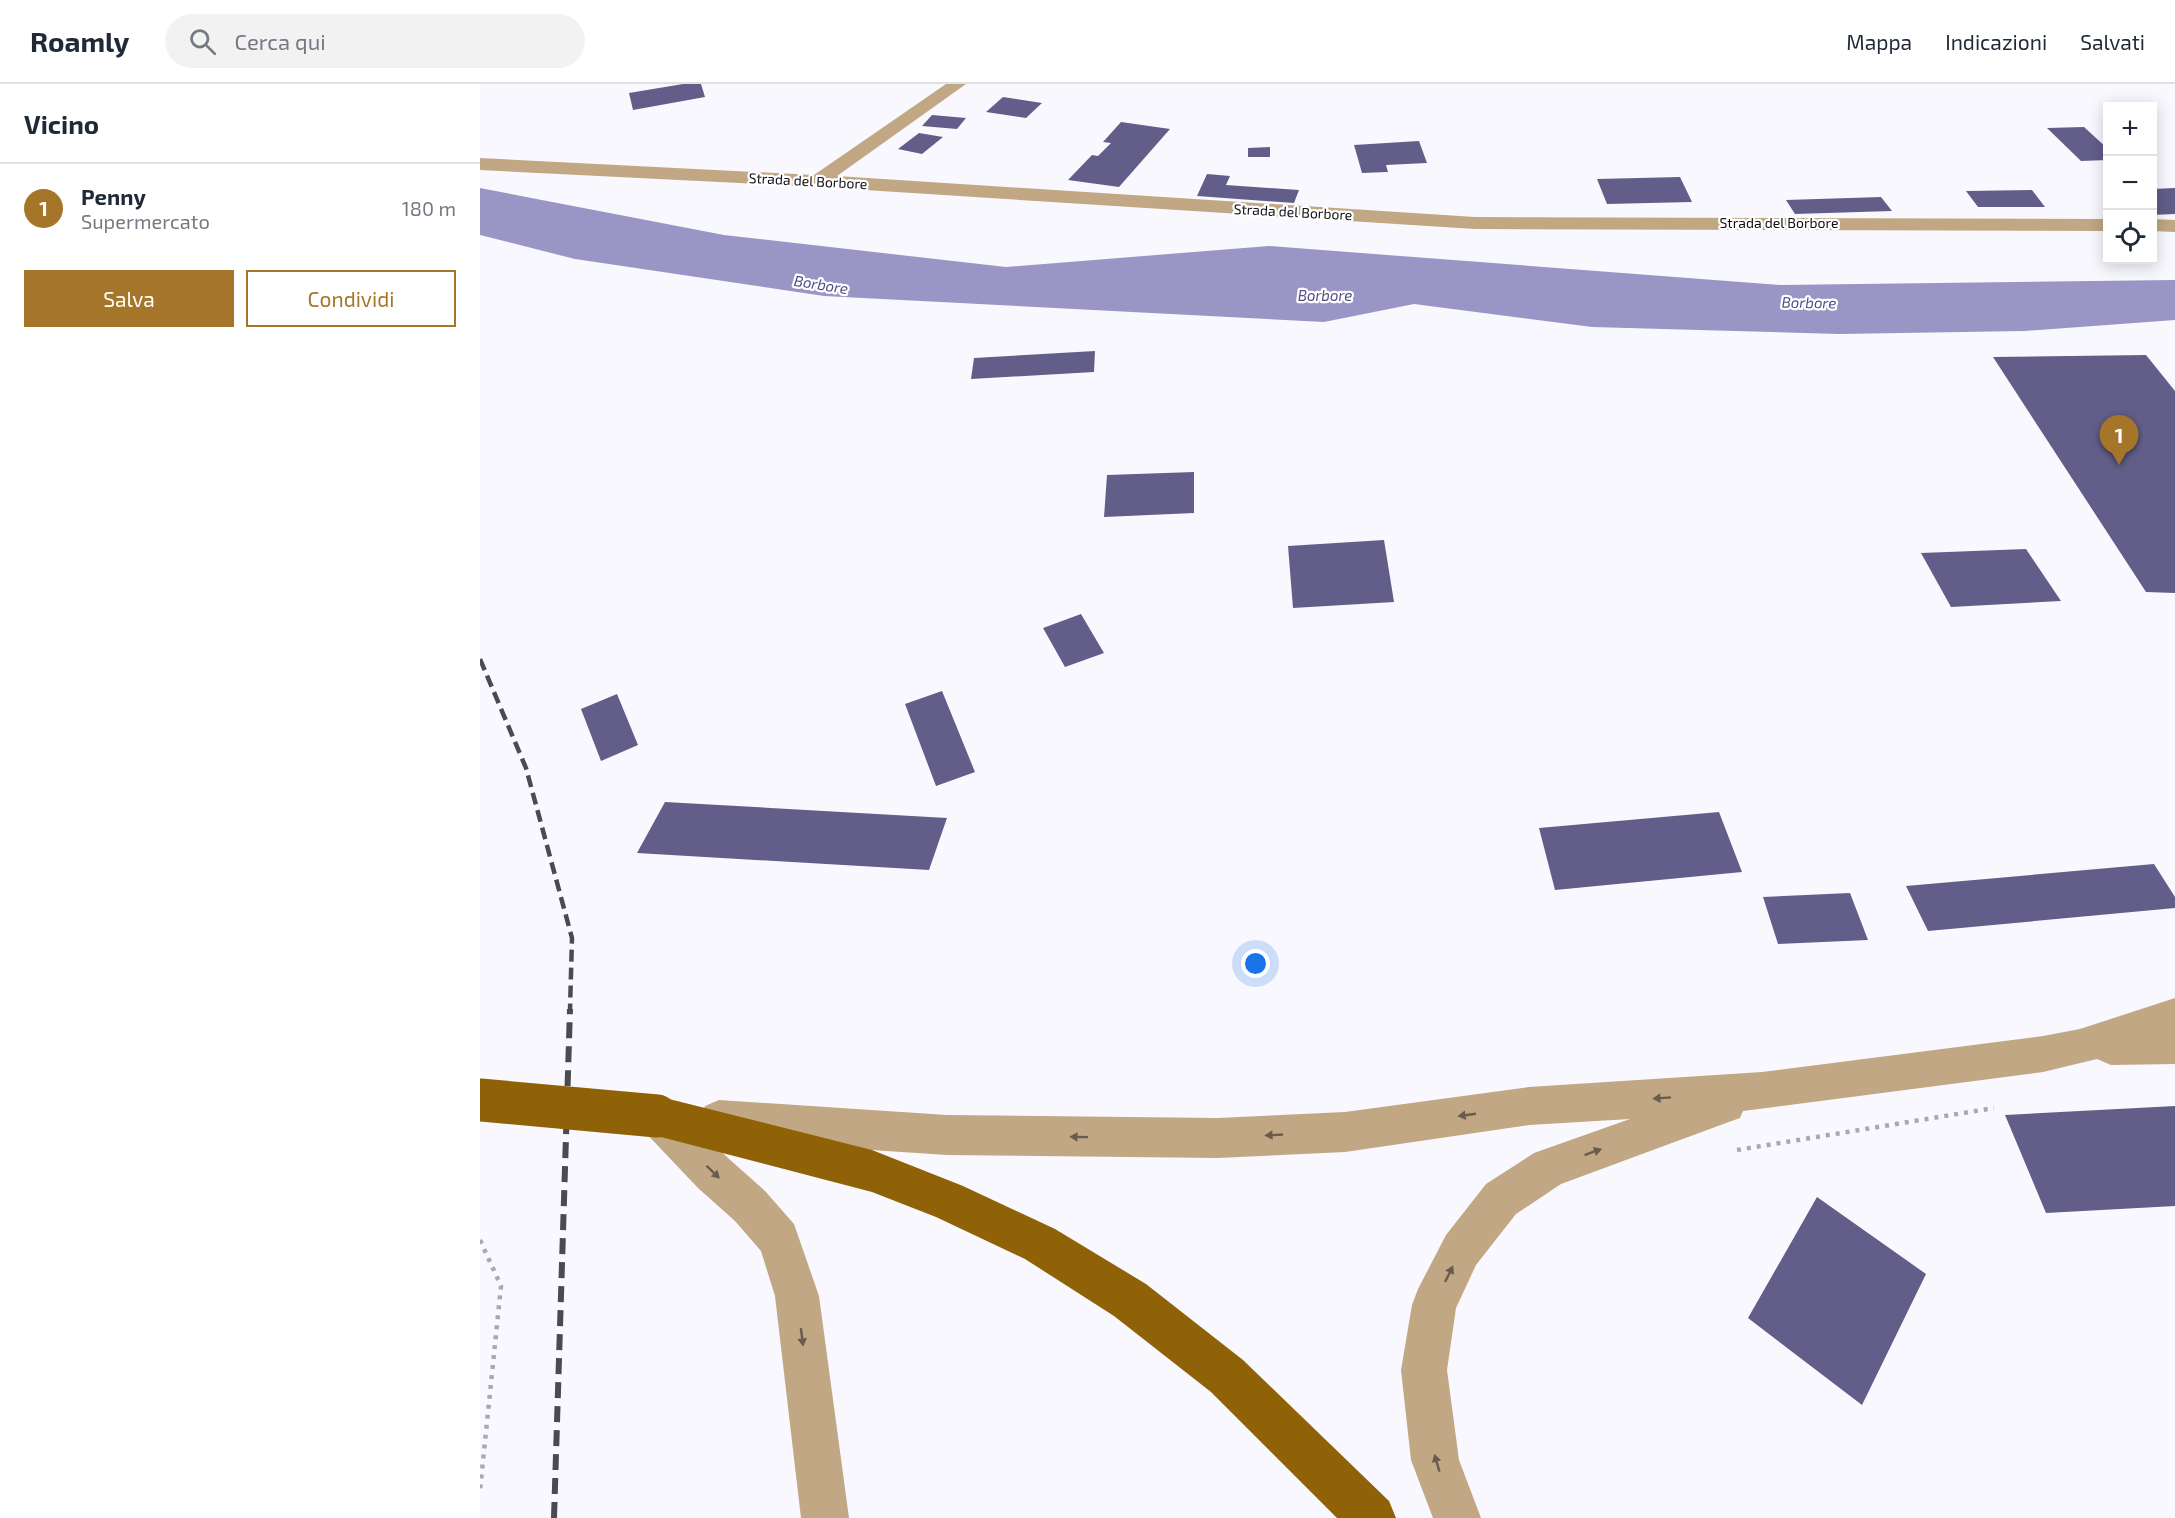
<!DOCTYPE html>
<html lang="it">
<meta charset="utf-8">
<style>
:root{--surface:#fff;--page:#f2f2f3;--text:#1f2937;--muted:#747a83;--line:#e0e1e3;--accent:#a57629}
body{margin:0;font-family:"Exo 2",sans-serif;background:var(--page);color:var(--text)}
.controls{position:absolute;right:18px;top:18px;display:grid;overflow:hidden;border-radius:0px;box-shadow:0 3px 15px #0003}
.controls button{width:54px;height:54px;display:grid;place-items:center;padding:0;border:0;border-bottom:2px solid var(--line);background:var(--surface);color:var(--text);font:30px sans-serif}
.you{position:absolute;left:776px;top:880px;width:21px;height:21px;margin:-15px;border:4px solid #fff;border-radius:50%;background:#1a73e8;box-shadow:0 0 0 9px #1a73e833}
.badge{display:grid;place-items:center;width:39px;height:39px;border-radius:50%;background:var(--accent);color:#fff;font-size:20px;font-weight:700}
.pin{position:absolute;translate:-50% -50px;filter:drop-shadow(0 2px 3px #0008)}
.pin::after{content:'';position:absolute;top:32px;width:21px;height:18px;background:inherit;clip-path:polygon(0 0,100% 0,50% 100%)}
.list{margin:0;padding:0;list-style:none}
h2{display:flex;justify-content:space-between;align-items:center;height:78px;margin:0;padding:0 24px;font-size:26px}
h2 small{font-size:20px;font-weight:400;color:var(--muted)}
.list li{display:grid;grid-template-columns:39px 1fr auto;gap:18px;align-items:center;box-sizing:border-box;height:90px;padding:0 24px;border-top:2px solid var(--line)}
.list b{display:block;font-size:22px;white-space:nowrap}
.list p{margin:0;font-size:20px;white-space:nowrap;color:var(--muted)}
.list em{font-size:20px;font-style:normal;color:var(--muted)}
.actions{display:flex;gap:12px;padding:18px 24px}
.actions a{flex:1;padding:14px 0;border:2px solid var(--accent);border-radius:0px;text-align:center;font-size:21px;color:var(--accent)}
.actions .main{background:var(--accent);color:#fff}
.icon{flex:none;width:33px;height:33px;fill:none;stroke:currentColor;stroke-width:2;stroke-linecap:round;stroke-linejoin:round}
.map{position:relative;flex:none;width:1695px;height:1434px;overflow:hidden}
header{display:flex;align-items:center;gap:36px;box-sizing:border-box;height:84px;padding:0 30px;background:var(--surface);border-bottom:2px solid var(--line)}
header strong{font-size:28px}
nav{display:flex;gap:33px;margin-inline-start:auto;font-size:21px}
.search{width:420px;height:54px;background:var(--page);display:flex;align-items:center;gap:15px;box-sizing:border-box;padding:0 21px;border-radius:33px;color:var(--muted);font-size:22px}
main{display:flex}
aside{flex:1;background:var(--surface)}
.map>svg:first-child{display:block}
</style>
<header>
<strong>Roamly</strong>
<div class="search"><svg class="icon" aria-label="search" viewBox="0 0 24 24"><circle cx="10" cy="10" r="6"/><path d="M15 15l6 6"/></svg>Cerca qui</div>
<nav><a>Mappa</a><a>Indicazioni</a><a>Salvati</a></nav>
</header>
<main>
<aside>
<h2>Vicino<small></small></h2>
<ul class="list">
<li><span class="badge">1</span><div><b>Penny</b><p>Supermercato</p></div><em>180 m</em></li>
</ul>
<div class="actions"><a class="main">Salva</a><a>Condividi</a></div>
</aside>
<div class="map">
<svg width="1695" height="1434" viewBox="0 0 1695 1434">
<rect width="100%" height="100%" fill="#f8f8fe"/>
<path fill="#9996c5" d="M0 104 244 151 526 183 789 162 1301 201 1695 196V236L1544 247 1359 250 1112 243 934 220 844 238 344 212 95 175 0 151Z"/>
<path fill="#625e89" d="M203 0H221L225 13 153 26 149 9Z
M523 13 562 19 546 34 506 28Z
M452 31 486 34 477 45 442 42Z
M641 38 690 45 639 103 588 96 612 71 618 72 631 59 623 58Z
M1604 43 1628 65V76L1601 77 1567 44Z
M439 49 463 53 442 70 418 65Z
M939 57 947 79 906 81 908 88 882 89 874 61Z
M790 63V73H768V64Z
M727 90 750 92 746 101 819 106 814 119 717 112Z
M1200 93 1212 118 1127 120 1117 95Z
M1695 104V130L1672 131V105Z
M1552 106 1565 123H1498L1486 107Z
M1401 113 1412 127 1315 130 1306 116Z
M615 267 614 288 491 295 494 274Z
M1666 271 1695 307V509L1666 508 1513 273Z
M714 388V429L624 433 627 391Z
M904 456 914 518 813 524 808 462Z
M1546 465 1581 517 1471 523 1441 469Z
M601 530 624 569 585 583 563 544Z
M462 607 495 688 456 702 425 620Z
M137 610 158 661 121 677 101 625Z
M185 718 467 734 449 786 157 769Z
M1239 728 1262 788 1075 806 1059 744Z
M1674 780 1695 813V824L1448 847 1426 802Z
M1370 809 1388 856 1298 860 1283 813Z
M1695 1022V1122L1566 1129 1525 1031Z
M1337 1113 1446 1190 1382 1321 1268 1234Z"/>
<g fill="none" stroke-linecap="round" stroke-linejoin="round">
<path stroke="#a8a8ae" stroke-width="4.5" stroke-dasharray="4 6" stroke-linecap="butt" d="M1257 1066 1514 1024
M0 1156 21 1202 0 1406"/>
<path fill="#c1a783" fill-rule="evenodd" d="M466 0H486L357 92 995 133 1628 135V147L995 145 338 103 0 86V74L334 91Z
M1672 135 1695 136V148L1672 147Z
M1695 914V980L1631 981 1617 975 1563 988 1263 1027 1260 1034 1246 1039 1081 1100 1036 1130 996 1181 976 1224 967 1286 979 1376 1001 1434H953L931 1376 921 1286 932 1221 938 1205 966 1151 1006 1100 1054 1069 1150 1035 1049 1041 865 1068 738 1074 467 1071 239 1056 225 1050 219 1036 225 1022 239 1016 467 1031 738 1034 865 1028 1049 1003 1282 988 1563 952 1600 945Z
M177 1012 191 1018 248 1074 285 1107 314 1140 339 1212 369 1434H321L295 1212 281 1167 255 1137 218 1104 163 1046 157 1032 163 1018Z"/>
<path fill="#906207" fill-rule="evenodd" d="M177 1012 392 1066 483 1102 575 1145 666 1200 763 1276 909 1417 916 1434H857L731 1308 634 1232 545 1175 456 1133 392 1108 177 1052 163 1046 157 1032 163 1018Z"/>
<path stroke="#4a4a4f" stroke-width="4.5" stroke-dasharray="12 6" stroke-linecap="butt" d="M0 575 46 684 92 854 90 926"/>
<path stroke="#4a4a4f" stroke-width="6" stroke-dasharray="16 8" stroke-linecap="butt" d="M74 1434 90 925"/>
<path stroke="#906207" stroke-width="43" d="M0 1016 177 1032"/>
</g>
<defs><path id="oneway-solid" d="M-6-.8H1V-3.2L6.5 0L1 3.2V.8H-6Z" transform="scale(1.5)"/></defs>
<g fill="#695c4c">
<use href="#oneway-solid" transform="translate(1182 1014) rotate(176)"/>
<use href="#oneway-solid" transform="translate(987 1031) rotate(172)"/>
<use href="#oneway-solid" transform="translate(794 1051) rotate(177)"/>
<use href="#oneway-solid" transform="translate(599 1053) rotate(-179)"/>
<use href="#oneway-solid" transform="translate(1113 1068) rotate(-20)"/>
<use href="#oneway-solid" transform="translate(233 1088) rotate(44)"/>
<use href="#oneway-solid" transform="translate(969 1190) rotate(-64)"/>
<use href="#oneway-solid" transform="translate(322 1253) rotate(83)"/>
<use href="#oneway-solid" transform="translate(957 1379) rotate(-106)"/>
</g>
<g text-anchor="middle" stroke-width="4.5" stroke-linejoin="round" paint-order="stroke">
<g font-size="14" fill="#111116" stroke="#fff">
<text transform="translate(328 97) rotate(3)" y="5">Strada del Borbore</text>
<text transform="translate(813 128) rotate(3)" y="5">Strada del Borbore</text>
<text x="1299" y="144">Strada del Borbore</text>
</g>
<g font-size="15" font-style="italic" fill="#534b89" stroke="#fff">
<text transform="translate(341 201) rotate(9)" y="5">Borbore</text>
<text x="845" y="217">Borbore</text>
<text transform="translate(1329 219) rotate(1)" y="5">Borbore</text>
</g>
</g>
</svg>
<div class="controls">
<button>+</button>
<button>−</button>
<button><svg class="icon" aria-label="locate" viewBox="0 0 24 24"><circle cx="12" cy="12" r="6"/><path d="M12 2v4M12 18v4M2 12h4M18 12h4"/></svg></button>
</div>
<div class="you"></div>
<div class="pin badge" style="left:1639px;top:381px">1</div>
</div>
</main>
